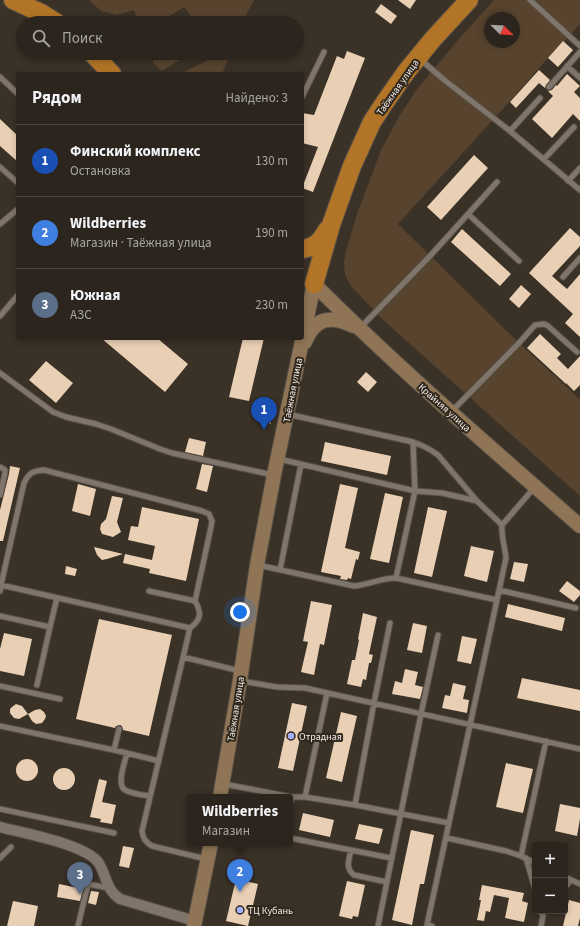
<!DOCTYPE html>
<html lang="ru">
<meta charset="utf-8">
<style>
:root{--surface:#2c251d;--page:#38312a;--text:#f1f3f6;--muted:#a6a5a4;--line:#48423b;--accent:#0b8043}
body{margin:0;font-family:"Source Sans 3",sans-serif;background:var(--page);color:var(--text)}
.controls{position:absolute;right:12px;bottom:12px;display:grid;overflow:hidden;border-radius:4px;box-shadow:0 2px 6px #0003}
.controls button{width:36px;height:36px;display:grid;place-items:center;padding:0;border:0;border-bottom:1px solid var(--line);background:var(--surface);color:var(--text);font:20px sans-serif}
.compass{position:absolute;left:484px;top:12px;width:36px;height:36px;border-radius:50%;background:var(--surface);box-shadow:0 2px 6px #0003;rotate:114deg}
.you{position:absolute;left:240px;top:612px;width:14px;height:14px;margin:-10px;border:3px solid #fff;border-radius:50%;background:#1a73e8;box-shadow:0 0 0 6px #1a73e833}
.badge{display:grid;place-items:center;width:26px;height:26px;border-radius:50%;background:var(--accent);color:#fff;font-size:13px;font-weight:700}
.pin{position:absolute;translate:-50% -33px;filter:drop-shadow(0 1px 2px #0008)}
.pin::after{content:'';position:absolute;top:21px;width:14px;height:12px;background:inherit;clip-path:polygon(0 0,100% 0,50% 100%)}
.popup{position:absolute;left:187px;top:794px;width:106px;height:52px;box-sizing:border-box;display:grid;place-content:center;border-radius:4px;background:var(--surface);filter:drop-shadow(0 1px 3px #0005);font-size:13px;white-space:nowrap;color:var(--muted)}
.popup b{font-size:15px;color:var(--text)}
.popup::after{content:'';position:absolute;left:50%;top:100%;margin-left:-8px;border:8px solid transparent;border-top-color:var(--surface)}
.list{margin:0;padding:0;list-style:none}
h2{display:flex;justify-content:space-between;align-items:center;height:52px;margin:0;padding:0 16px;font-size:17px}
h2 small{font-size:13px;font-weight:400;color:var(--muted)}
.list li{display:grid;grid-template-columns:26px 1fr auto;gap:12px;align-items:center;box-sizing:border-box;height:72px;padding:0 16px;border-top:1px solid var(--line)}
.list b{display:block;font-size:15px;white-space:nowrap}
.list p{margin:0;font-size:13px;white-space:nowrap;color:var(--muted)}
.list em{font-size:13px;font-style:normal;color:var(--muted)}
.icon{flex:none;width:22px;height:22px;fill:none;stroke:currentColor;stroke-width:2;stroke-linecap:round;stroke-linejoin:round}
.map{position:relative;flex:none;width:580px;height:926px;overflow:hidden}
.search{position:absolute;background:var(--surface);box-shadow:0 2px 6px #0003;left:16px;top:16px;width:288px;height:44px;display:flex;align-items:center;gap:10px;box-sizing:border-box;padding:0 14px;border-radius:22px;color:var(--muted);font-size:15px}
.panel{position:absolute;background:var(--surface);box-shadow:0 2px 6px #0003;left:16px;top:72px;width:288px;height:268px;border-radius:4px}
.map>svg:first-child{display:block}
</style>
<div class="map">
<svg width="580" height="926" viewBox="0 0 580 926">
<rect width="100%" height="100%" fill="#3a3127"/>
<path fill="#57432e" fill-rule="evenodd" d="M89 0H254L242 23H189L192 18 184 7 168 17 165 23H132L137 18 134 10 117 15 101 11Z
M494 0H580V24L564 42 563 41 491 122 398 224 519 343 580 399V496L382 319 351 286 345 275 344 262 346 251 357 214 381 150 400 115 417 89 458 40ZM490 18H514V42H490Z
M155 53H191L162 71 153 63Z
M192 53H231L222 74H179L211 59Z"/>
<path fill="#e9d0b5" d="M398 0H416L410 9Z
M381 4 397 16 391 24 375 12Z
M563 41 573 50 558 67 548 58Z
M347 51 365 58 313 192 302 188 318 147 302 143V113L314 115 337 56 344 59Z
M539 70 550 80 546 85 545 88 539 83 516 108 510 102Z
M567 74 580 86 574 92 580 98V121L573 114 552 138 532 119 553 96 548 91 552 90 556 85 557 86Z
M0 119 18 136V162L0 146Z
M474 155 488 168 441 220 427 207Z
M570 228 580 237V246L552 276 567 289 580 274V337L565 323 573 314 529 273Z
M462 229 511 274 500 286 451 242Z
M521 285 531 294 519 308 509 299Z
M540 334 561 354 557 358 568 369 580 356V385L574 391 566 383V384L527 348Z
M101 338H157L188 364 165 392Z
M243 338H264L249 401 229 397Z
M46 361 73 383 56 403 29 380Z
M366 372 377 382 368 392 357 382Z
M189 438 206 442 203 456 185 452Z
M325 442 391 456 387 475 321 461Z
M202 464 213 466 207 492 196 489Z
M10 466 20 468 3 541H0V510L9 474Z
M78 484 96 489 90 516 72 511Z
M340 484 358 488 345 548 360 552 358 560 356 559 351 579 348 578 347 580 340 579 341 576 321 572Z
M385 493 403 497 389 563 370 559Z
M112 496 123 498 117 522 121 532 113 537 102 534 100 529 101 524 106 519Z
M142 507 199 519 186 581 149 573 150 569 123 563 125 554 152 560 155 546 128 540 131 526 138 527Z
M428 507 447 511 432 577 414 573Z
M471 546 494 551 487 582 464 576Z
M94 547 123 554 107 559 102 560 97 555Z
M514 562 528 564 524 582 510 579Z
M66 566 77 569 75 576 65 574Z
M567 581 580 591V595L574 602 559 591Z
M311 601 332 605 324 645 320 644 314 675 301 672 308 642 303 641Z
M508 604 565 618 562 631 505 617Z
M363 613 377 617 369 654 373 655 371 663H369L366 680 363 679 361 687 347 684 352 660H355L359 640 358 639Z
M99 619 172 635 149 736 123 730 122 726 120 725 116 726 115 728 76 719Z
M413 623 427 626 422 653 407 650Z
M4 633 32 639 24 676 0 671V649Z
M462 636 477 639 471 664 457 661Z
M405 669 418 672 415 685 423 687 420 699 392 694 395 681 402 683Z
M522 678 580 690V711L517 698Z
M453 683 466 686 463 699 469 700 467 713 442 708 445 695 450 696Z
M292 703 307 706 293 771 278 768Z
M16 704 22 706 28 714 19 719 14 718 10 713V709L12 707Z
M40 709 44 712 46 716 45 719 42 723 36 724 32 721 28 714 35 710Z
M341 712 357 716 342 782 326 778Z
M16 770a11 11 0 1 1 22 0a11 11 0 1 1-22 0Z
M506 763 533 769 523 813 496 807Z
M53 779a11 11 0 1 1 22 0a11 11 0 1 1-22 0Z
M99 779 107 781 102 802 116 805 112 824 100 822 101 819 90 817Z
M560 804 580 808V819L577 836 555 831Z
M303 813 334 820 330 837 299 830Z
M359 824 383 829 379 844 355 839Z
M411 830 434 835 424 884H420L412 925 392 920Z
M123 846 134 848 129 868 119 866Z
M236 879 258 884 248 926 226 921Z
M347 881 365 885 358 917 353 916 352 919 339 916Z
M59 884 83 889 80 901 57 897Z
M482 885 524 893 522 901 528 903 524 922 505 918 509 898 494 895 490 912 486 911 484 921 477 920 481 900H479Z
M91 891 99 892 96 905 88 903Z
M569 900 580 903V918L578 926H563Z
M13 901 38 906 34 926H7Z"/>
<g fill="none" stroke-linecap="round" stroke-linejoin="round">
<g stroke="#585047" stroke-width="7">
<path id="lane" d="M530 0 580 46
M420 59 443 79 510 131 580 190
M567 66 580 78
M0 77 18 94
M549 87 580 52
M302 97 324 52
M510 131 540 98
M544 159 574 127
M0 167 18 183
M568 181 580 168
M468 214 519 261
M0 224 18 209
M563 277 580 258
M0 316 18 295
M360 328 430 256 497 182
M0 373 53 412 66 417 96 424 111 429 160 449 172 453 273 475
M451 412 519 343 535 325 544 324 548 326 577 352
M287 414 413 442 415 491 396 578
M413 442C422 445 430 449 438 455L477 501
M279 459 415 491 442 493 477 501 502 525
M0 467 2 468 5 470V473L0 495
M258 565 354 586C368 585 381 578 396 578L497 600
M280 570 301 464
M1 585 24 483C29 473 32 471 44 470L202 511 209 514 212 521 211 527 195 601C202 613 201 620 190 628
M499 590 576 608
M0 591 1 585 190 628 142 831C143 838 145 842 152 846L206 859
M149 591 195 601
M0 616 50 627 37 685
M50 627 57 598
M183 657 240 671
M241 681 277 687 305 688 580 749
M0 686 60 699
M0 726 114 750 159 761
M114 750 119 729
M127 753C125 762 116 784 125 790 132 794 142 795 150 796
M224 784 292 797H305L355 805 449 823
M305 797 327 693
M290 804 292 797
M355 805 374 703 390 623
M0 809 114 833
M290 838 391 858
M447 838 506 851 521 856 535 863
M351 850C349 860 345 868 354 875L387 882
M521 856 546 741
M0 858 11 847
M526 858 535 889
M565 877 580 884
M565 887 571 880
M541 911 543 916 541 926
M78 926 88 884 109 888
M378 926 421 714 438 635
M432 926 427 925 506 558C505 547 501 536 502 525L534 488"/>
</g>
<g stroke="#585047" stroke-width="12">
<path id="street" d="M0 827C23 833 84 844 98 862 107 875 105 889 120 899L195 921"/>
</g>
<g stroke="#585047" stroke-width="16">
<path id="secondary" d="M314 284C399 369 490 447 580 526
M305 342C315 317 331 315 354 326
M220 797 240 680 257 565 274 475 314 284
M194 926 211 843"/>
</g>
<g stroke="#585047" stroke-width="20">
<path id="highway" d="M13 0 41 13 57 23
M92 53 112 74
M302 249C316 247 320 242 327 230
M314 284 331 225 352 166 372 122 383 105 406 72 433 39 469 0"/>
</g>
<path stroke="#a09990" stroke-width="1.5" stroke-dasharray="2 3" stroke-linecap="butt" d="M270 424 274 404H277"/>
<use href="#lane" stroke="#80756a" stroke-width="5"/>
<use href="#street" stroke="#80756a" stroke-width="10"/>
<use href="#secondary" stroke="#8f7556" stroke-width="14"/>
<use href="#highway" stroke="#b27426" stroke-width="18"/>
</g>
<g fill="#a6b1fc" stroke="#30271d" stroke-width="1.5">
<circle cx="291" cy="736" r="4"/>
<circle cx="240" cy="910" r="4"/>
</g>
<g text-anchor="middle" stroke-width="4" stroke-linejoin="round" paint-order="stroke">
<g font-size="10" fill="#f4eee7" stroke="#30271d">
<text transform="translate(397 87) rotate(-55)" y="4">Таёжная улица</text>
<text transform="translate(292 390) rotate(-79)" y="4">Таёжная улица</text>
<text transform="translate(445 407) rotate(42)" y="4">Крайняя улица</text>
<text transform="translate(235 709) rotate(-81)" y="4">Таёжная улица</text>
</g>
<g font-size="10" fill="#f4eee7" stroke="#30271d" text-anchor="start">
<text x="299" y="740">Отрадная</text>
<text x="248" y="914">ТЦ Кубань</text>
</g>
</g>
</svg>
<div class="controls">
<button>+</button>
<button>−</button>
</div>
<svg class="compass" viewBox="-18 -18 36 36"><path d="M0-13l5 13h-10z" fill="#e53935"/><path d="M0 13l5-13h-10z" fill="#a6a5a4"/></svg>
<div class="you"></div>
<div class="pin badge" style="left:264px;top:430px;background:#1a4fb4">1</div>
<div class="pin badge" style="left:240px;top:892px;background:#3f7fe0">2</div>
<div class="popup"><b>Wildberries</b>Магазин</div>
<div class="pin badge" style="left:80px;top:895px;background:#5c6f8a">3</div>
<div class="search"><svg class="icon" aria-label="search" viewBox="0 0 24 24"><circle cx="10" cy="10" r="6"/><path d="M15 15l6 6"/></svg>Поиск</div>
<section class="panel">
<h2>Рядом<small>Найдено: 3</small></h2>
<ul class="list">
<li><span class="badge" style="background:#1a4fb4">1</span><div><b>Финский комплекс</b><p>Остановка</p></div><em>130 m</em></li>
<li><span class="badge" style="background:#3f7fe0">2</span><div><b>Wildberries</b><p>Магазин · Таёжная улица</p></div><em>190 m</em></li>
<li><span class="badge" style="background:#5c6f8a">3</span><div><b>Южная</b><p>АЗС</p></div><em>230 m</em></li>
</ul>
</section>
</div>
